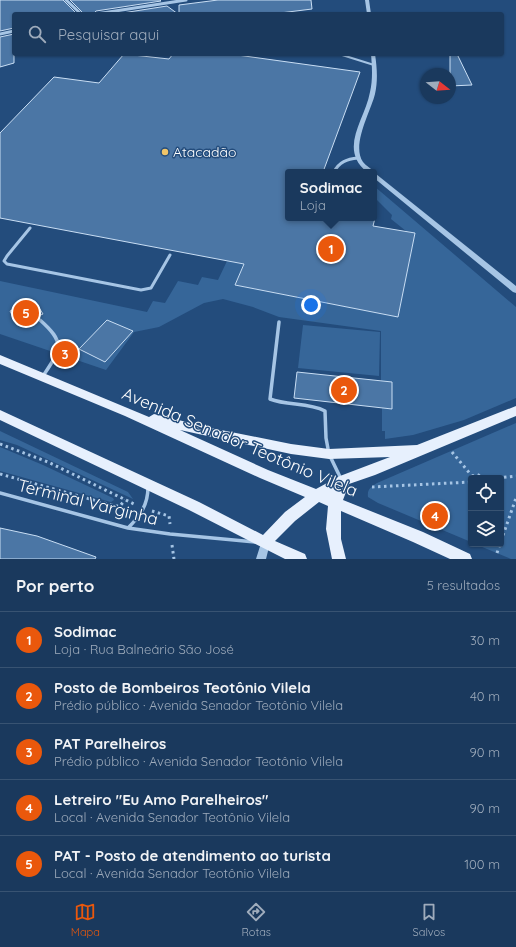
<!DOCTYPE html>
<html lang="pt">
<meta charset="utf-8">
<style>
:root{--surface:#1a395d;--page:#234063;--text:#f1f3f6;--muted:#9facbc;--line:#385372;--accent:#ea580c}
body{margin:0;font-family:Quicksand,sans-serif;background:var(--page);color:var(--text)}
.controls{position:absolute;right:12px;bottom:12px;display:grid;overflow:hidden;border-radius:4px;box-shadow:0 1px 3px #0004}
.controls button{width:36px;height:36px;display:grid;place-items:center;padding:0;border:0;border-bottom:1px solid var(--line);background:var(--surface);color:var(--text);font:20px sans-serif}
.compass{position:absolute;left:420px;top:68px;width:36px;height:36px;border-radius:50%;background:var(--surface);box-shadow:0 1px 3px #0004;rotate:107deg}
.you{position:absolute;left:311px;top:305px;width:14px;height:14px;margin:-10px;border:3px solid #fff;border-radius:50%;background:#1a73e8;box-shadow:0 0 0 6px #1a73e833}
.badge{display:grid;place-items:center;width:26px;height:26px;border-radius:50%;background:var(--accent);color:#fff;font-size:13px;font-weight:700}
.pin{position:absolute;translate:-50% -50%;border:2px solid #fff;box-shadow:0 1px 4px #0006}
.popup{position:absolute;left:285px;top:169px;width:92px;height:52px;box-sizing:border-box;display:grid;place-content:center;border-radius:4px;background:var(--surface);filter:drop-shadow(0 1px 3px #0005);font-size:13px;white-space:nowrap;color:var(--muted)}
.popup b{font-size:15px;color:var(--text)}
.popup::after{content:'';position:absolute;left:50%;top:100%;margin-left:-8px;border:8px solid transparent;border-top-color:var(--surface)}
.list{margin:0;padding:0;list-style:none}
h2{display:flex;justify-content:space-between;align-items:center;height:52px;margin:0;padding:0 16px;font-size:17px}
h2 small{font-size:13px;font-weight:400;color:var(--muted)}
.list li{display:grid;grid-template-columns:26px 1fr auto;gap:12px;align-items:center;box-sizing:border-box;height:56px;padding:0 16px;border-top:1px solid var(--line)}
.list b{display:block;font-size:15px;white-space:nowrap}
.list p{margin:0;font-size:13px;white-space:nowrap;color:var(--muted)}
.list em{font-size:13px;font-style:normal;color:var(--muted)}
.icon{flex:none;width:22px;height:22px;fill:none;stroke:currentColor;stroke-width:2;stroke-linecap:round;stroke-linejoin:round}
.map{position:relative;flex:none;width:516px;height:559px;overflow:hidden}
.search{position:absolute;background:var(--surface);box-shadow:0 1px 3px #0004;left:12px;right:12px;top:12px;height:44px;display:flex;align-items:center;gap:10px;box-sizing:border-box;padding:0 14px;border-radius:4px;color:var(--muted);font-size:15px}
.sheet{height:332px;background:var(--surface)}
nav{display:flex;justify-content:space-around;align-items:center;box-sizing:border-box;height:56px;border-top:1px solid var(--line);background:var(--surface);font-size:11px;color:var(--muted)}
nav a{display:grid;justify-items:center;gap:2px}
nav .on{color:var(--accent)}
.map>svg:first-child{display:block}
</style>
<div class="map">
<svg width="516" height="559" viewBox="0 0 516 559">
<rect width="100%" height="100%" fill="#234c7c"/>
<path fill="#366699" d="M374 186 516 307V398L464 420 413 435 385 439V431H382V408L392 409V383L381 381V331L279 317 253 307 223 299 204 303 159 327 134 332 106 370 0 334V281L147 312 153 301 165 303 178 281 198 285 202 277 218 280 227 261 244 264 235 285 398 317 415 233 406 231 391 219 392 215 374 197Z
M303 325 380 332 379 376 298 368Z
M516 423V559H511L475 544H501V478H471V542L378 503 368 497C367 489 371 487 377 483Z
M0 431 128 492 133 499 17 445 0 440Z
M0 447 43 465 113 498 114 500 111 502 0 471Z"/>
<path fill="#4b76a5" stroke="#c9def4" d="M0 0H63L77 14H14V28L0 31Z
M70 0H160L161 1 96 11 93 14H84Z
M218 0H311L312 9 272 14H179V5Z
M167 6 178 14H116Z
M14 34V63L0 67V37Z
M124 54 169 59 173 54H230L360 72 323 172H288V218H375L373 226 415 233 398 317 235 285 244 264 0 218V133L54 77 99 83Z
M450 54H457L472 85 450 86Z
M35 301 43 314 17 325 10 311Z
M107 320 133 331 105 362 79 349Z
M297 372 392 382V409L294 398Z
M0 528 37 536 96 557 95 559H0Z"/>
<g fill="none" stroke-linecap="round" stroke-linejoin="round">
<path stroke="#a6c5e5" stroke-width="3" stroke-dasharray="2.5 3.5" stroke-linecap="butt" d="M0 444 48 462 134 504
M452 452 472 476
M0 474 115 506H120L125 500
M498 478 516 476
M471 482V478L476 474 486 478
M372 487 471 482
M152 511 169 516 170 524
M501 541 516 498
M172 545 174 559
M497 553 500 544"/>
<path stroke="#a6c5e5" stroke-width="2" d="M339 54 374 65"/>
<path stroke="#a6c5e5" stroke-width="3" d="M334 172C339 162 347 159 358 158
M30 228 7 256 4 261 7 264 141 290 151 288 170 255"/>
<path stroke="#a6c5e5" stroke-width="3.5" d="M40 320C66 343 61 349 43 376
M279 322 270 399C288 406 308 402 325 411L326 438 329 454 341 479
M0 493 128 528 170 534 255 542
M128 528C140 516 148 505 148 487"/>
<path stroke="#a6c5e5" stroke-width="3" d="M66 0 81 14
M96 14 186 0
M0 34 14 31"/>
<path fill="#a6c5e5" fill-rule="evenodd" d="M365 0H369L371 14H367Z
M371 54H375C377 67 378 81 375 94 371 111 351 145 363 162 366 166 371 168 374 172H367C338 149 365 120 370 92 373 79 372 66 371 54Z
M374 173 376 174 516 286V293L513 292 374 178Z
M265 538 268 540 270 543 266 559H256L262 540Z"/>
<path fill="#e7f0fd" fill-rule="evenodd" d="M0 355 149 417 154 414 211 428 291 444 329 449 417 445 516 406V416L375 475 349 484 343 500 423 532 470 554 472 559H450L413 542 341 511V539L346 559H332L326 529 328 506 319 502 295 521 275 541 305 554 307 559H285L189 510 0 420V410L199 502 263 535 285 512 305 497 260 478 125 416 0 364ZM180 430 291 454 329 459 390 457 340 476 316 489 268 470Z"/>
</g>
<circle fill="#f0c569" stroke="#234c7c" stroke-width="1.5" cx="165" cy="152" r="4"/>
<g text-anchor="middle" stroke-width="3" stroke-linejoin="round" paint-order="stroke">
<g font-size="14" fill="#fff" stroke="#234c7c" text-anchor="start">
<text x="173" y="157">Atacadão</text>
</g>
<g font-size="17" fill="#fff" stroke="#234c7c">
<text transform="translate(240 442) rotate(23)" y="6">Avenida Senador Teotônio Vilela</text>
<text transform="translate(88 502) rotate(14)" y="6">Terminal Varginha</text>
</g>
</g>
</svg>
<div class="controls">
<button><svg class="icon" aria-label="locate" viewBox="0 0 24 24"><circle cx="12" cy="12" r="6"/><path d="M12 2v4M12 18v4M2 12h4M18 12h4"/></svg></button>
<button><svg class="icon" aria-label="layers" viewBox="0 0 24 24"><path d="M12 4l9 5-9 5-9-5zM3 14l9 5 9-5"/></svg></button>
</div>
<svg class="compass" viewBox="-18 -18 36 36"><path d="M0-13l5 13h-10z" fill="#e53935"/><path d="M0 13l5-13h-10z" fill="#9facbc"/></svg>
<div class="you"></div>
<div class="pin badge" style="left:331px;top:249px">1</div>
<div class="popup"><b>Sodimac</b>Loja</div>
<div class="pin badge" style="left:344px;top:390px">2</div>
<div class="pin badge" style="left:65px;top:354px">3</div>
<div class="pin badge" style="left:435px;top:516px">4</div>
<div class="pin badge" style="left:26px;top:313px">5</div>
<div class="search"><svg class="icon" aria-label="search" viewBox="0 0 24 24"><circle cx="10" cy="10" r="6"/><path d="M15 15l6 6"/></svg>Pesquisar aqui</div>
</div>
<section class="sheet">
<h2>Por perto<small>5 resultados</small></h2>
<ul class="list">
<li><span class="badge">1</span><div><b>Sodimac</b><p>Loja · Rua Balneário São José</p></div><em>30 m</em></li>
<li><span class="badge">2</span><div><b>Posto de Bombeiros Teotônio Vilela</b><p>Prédio público · Avenida Senador Teotônio Vilela</p></div><em>40 m</em></li>
<li><span class="badge">3</span><div><b>PAT Parelheiros</b><p>Prédio público · Avenida Senador Teotônio Vilela</p></div><em>90 m</em></li>
<li><span class="badge">4</span><div><b>Letreiro &quot;Eu Amo Parelheiros&quot;</b><p>Local · Avenida Senador Teotônio Vilela</p></div><em>90 m</em></li>
<li><span class="badge">5</span><div><b>PAT - Posto de atendimento ao turista</b><p>Local · Avenida Senador Teotônio Vilela</p></div><em>100 m</em></li>
</ul>
</section>
<nav>
<a class="on"><svg class="icon" aria-label="map" viewBox="0 0 24 24"><path d="M3 6l6-2 6 2 6-2v14l-6 2-6-2-6 2zM9 4v14M15 6v14"/></svg>Mapa</a>
<a><svg class="icon" aria-label="directions" viewBox="0 0 24 24"><path d="M12 3l9 9-9 9-9-9zM9 14v-3h6M13 9l2 2-2 2"/></svg>Rotas</a>
<a><svg class="icon" aria-label="saved" viewBox="0 0 24 24"><path d="M7 4h10v16l-5-4-5 4z"/></svg>Salvos</a>
</nav>
